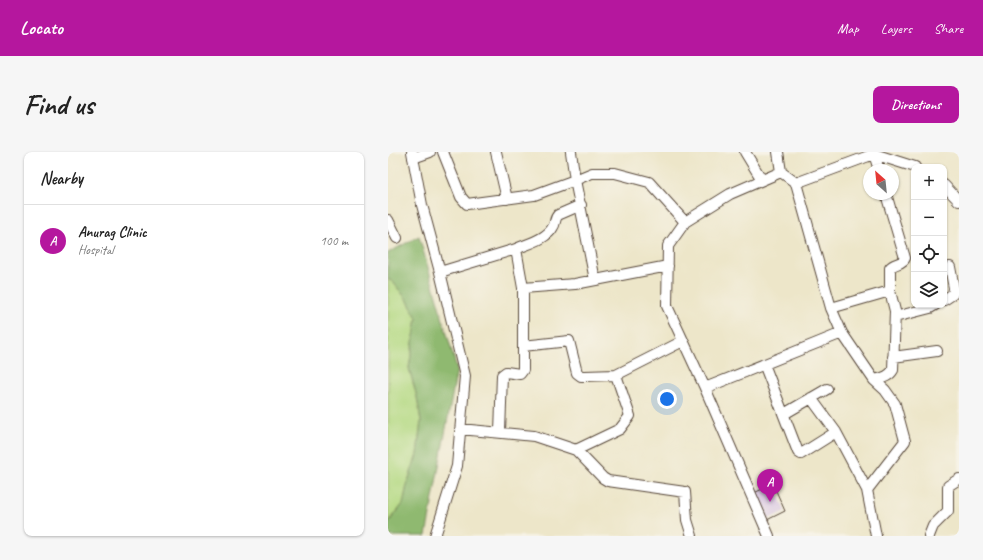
<!DOCTYPE html>
<meta charset="utf-8">
<style>
:root{--surface:#fff;--page:#f6f6f6;--text:#222;--muted:#767676;--line:#e0e0e0;--accent:#b5179e}
body{margin:0;font-family:Caveat,sans-serif;background:var(--page);color:var(--text)}
.controls{position:absolute;right:12px;top:12px;display:grid;overflow:hidden;border-radius:8px;box-shadow:0 1px 3px #0004}
.controls button{width:36px;height:36px;display:grid;place-items:center;padding:0;border:0;border-bottom:1px solid var(--line);background:var(--surface);color:var(--text);font:20px sans-serif}
.compass{position:absolute;left:475px;top:12px;width:36px;height:36px;border-radius:50%;background:var(--surface);box-shadow:0 1px 3px #0004;rotate:333deg}
.you{position:absolute;left:279px;top:247px;width:14px;height:14px;margin:-10px;border:3px solid #fff;border-radius:50%;background:#1a73e8;box-shadow:0 0 0 6px #1a73e833}
.badge{display:grid;place-items:center;width:26px;height:26px;border-radius:50%;background:var(--accent);color:#fff;font-size:13px;font-weight:700}
.pin{position:absolute;translate:-50% -33px;filter:drop-shadow(0 1px 2px #0008)}
.pin::after{content:'';position:absolute;top:21px;width:14px;height:12px;background:inherit;clip-path:polygon(0 0,100% 0,50% 100%)}
.list{margin:0;padding:0;list-style:none}
h2{display:flex;justify-content:space-between;align-items:center;height:52px;margin:0;padding:0 16px;font-size:17px}
h2 small{font-size:13px;font-weight:400;color:var(--muted)}
.list li{display:grid;grid-template-columns:26px 1fr auto;gap:12px;align-items:center;box-sizing:border-box;height:72px;padding:0 16px;border-top:1px solid var(--line)}
.list b{display:block;font-size:15px;white-space:nowrap}
.list p{margin:0;font-size:13px;white-space:nowrap;color:var(--muted)}
.list em{font-size:13px;font-style:normal;color:var(--muted)}
.icon{flex:none;width:22px;height:22px;fill:none;stroke:currentColor;stroke-width:2;stroke-linecap:round;stroke-linejoin:round}
.map{position:relative;flex:none;width:571px;height:384px;overflow:hidden;border-radius:8px}
header{display:flex;align-items:center;gap:24px;box-sizing:border-box;height:56px;padding:0 20px;background:var(--accent);color:#fff}
header strong{font-size:19px}
nav{display:flex;gap:22px;margin-inline-start:auto;font-size:14px}
.intro{display:flex;align-items:center;justify-content:space-between;box-sizing:border-box;height:96px;padding:0 24px}
h1{margin:0;font-size:28px}
.button{padding:10px 18px;border-radius:8px;background:var(--accent);color:#fff;font-size:14px;font-weight:700}
main{display:flex;gap:24px;padding:0 24px}
aside{flex:1;background:var(--surface);border-radius:8px;box-shadow:0 1px 3px #0004}
.map>svg:first-child{display:block}
</style>
<header>
<strong>Locato</strong>
<nav><a>Map</a><a>Layers</a><a>Share</a></nav>
</header>
<div class="intro"><h1>Find us</h1><a class="button">Directions</a></div>
<main>
<aside>
<h2>Nearby<small></small></h2>
<ul class="list">
<li><span class="badge">A</span><div><b>Anurag Clinic</b><p>Hospital</p></div><em>100 m</em></li>
</ul>
</aside>
<div class="map">
<svg width="571" height="384" viewBox="0 0 571 384">
<rect width="100%" height="100%" fill="#f7f3e8"/>
<filter id="ink" filterUnits="userSpaceOnUse"><feTurbulence type="fractalNoise" baseFrequency=".025" numOctaves="2"/><feDisplacementMap in="SourceGraphic" scale="8" xChannelSelector="R" yChannelSelector="G"/><feConvolveMatrix kernelMatrix="1 2 1 2 8 2 1 2 1" color-interpolation-filters="sRGB"/></filter>
<filter id="wash" filterUnits="userSpaceOnUse"><feTurbulence type="fractalNoise" baseFrequency=".012" numOctaves="4" result="noise"/><feDisplacementMap in="SourceGraphic" scale="16" xChannelSelector="R" yChannelSelector="G"/><feGaussianBlur stdDeviation="0.9" result="paint"/><feColorMatrix in="noise" values="0 0 0 0 0 0 0 0 0 0 0 0 0 0 0 0 0 1.4 0 .05"/><feComposite in="paint" operator="in"/></filter>
<g filter="url(#wash)">
<rect width="100%" height="100%" fill="#ede6c9"/>
<path fill="#b4d982" stroke="#788250" d="M0 127 5 130 20 149 29 166 21 216 29 245 33 269 29 303 20 329 15 352 0 371Z"/>
<path fill="#8fb970" stroke="#657247" d="M31 84 69 217 38 384H0V371L15 352 20 329 29 303 33 269 29 245 21 216 29 166 20 149 5 130 0 127V101Z"/>
<g id="blocks">
<path fill="#c2a6de" d="M385 332 397 359 379 368 366 341Z"/>
</g>
</g>
<g filter="url(#ink)">
<use href="#blocks" fill-opacity="0" stroke="#564638" stroke-width="1"/>
<g fill="none" stroke-linecap="round" stroke-linejoin="round">
<g stroke="#564638" stroke-width="12">
<path id="minor" d="M24 0 34 53 52 120 77 224 69 314 47 384
M55 0 73 45 79 52 146 43 187 28 207 128
M108 0 119 47
M183 0 187 28 204 21H227L261 30 297 70
M357 0 374 28
M390 0 393 20
M486 2 491 18
M25 6 42 0
M408 31 486 2 527 15
M556 33 571 49
M0 68 9 86
M128 97C139 92 159 87 165 75 168 71 166 67 170 63L193 53
M52 120 128 97 135 136V218L132 222 118 220 114 223 112 280
M135 136 187 132 280 114
M556 148 565 142 566 136 562 115
M443 156 502 139
M507 165 542 156 547 153
M454 181 486 228 497 238 507 252 517 289 479 338 488 384
M135 194 181 189 189 221 193 224H197L228 223 295 189
M505 205 549 199
M376 212 410 300 413 302 448 280 423 246
M486 228C494 226 501 225 505 218L507 159 502 139V116C506 111 515 112 517 106L498 42
M317 236 454 181 443 156 408 31 393 20 342 42 297 70 280 94 279 154 317 236 381 384
M396 262 439 237
M72 277 146 284 188 298 215 326 220 329 297 340 299 368 304 384
M448 280 479 338
M188 298 232 277 242 264 228 223
M541 384 545 374 560 359V334L571 327"/>
</g>
<use href="#minor" stroke="#fff" stroke-width="10"/>
</g>
</g>
</svg>
<div class="controls">
<button>+</button>
<button>−</button>
<button><svg class="icon" aria-label="locate" viewBox="0 0 24 24"><circle cx="12" cy="12" r="6"/><path d="M12 2v4M12 18v4M2 12h4M18 12h4"/></svg></button>
<button><svg class="icon" aria-label="layers" viewBox="0 0 24 24"><path d="M12 4l9 5-9 5-9-5zM3 14l9 5 9-5"/></svg></button>
</div>
<svg class="compass" viewBox="-18 -18 36 36"><path d="M0-13l5 13h-10z" fill="#e53935"/><path d="M0 13l5-13h-10z" fill="#767676"/></svg>
<div class="you"></div>
<div class="pin badge" style="left:382px;top:350px">A</div>
</div>
</main>
